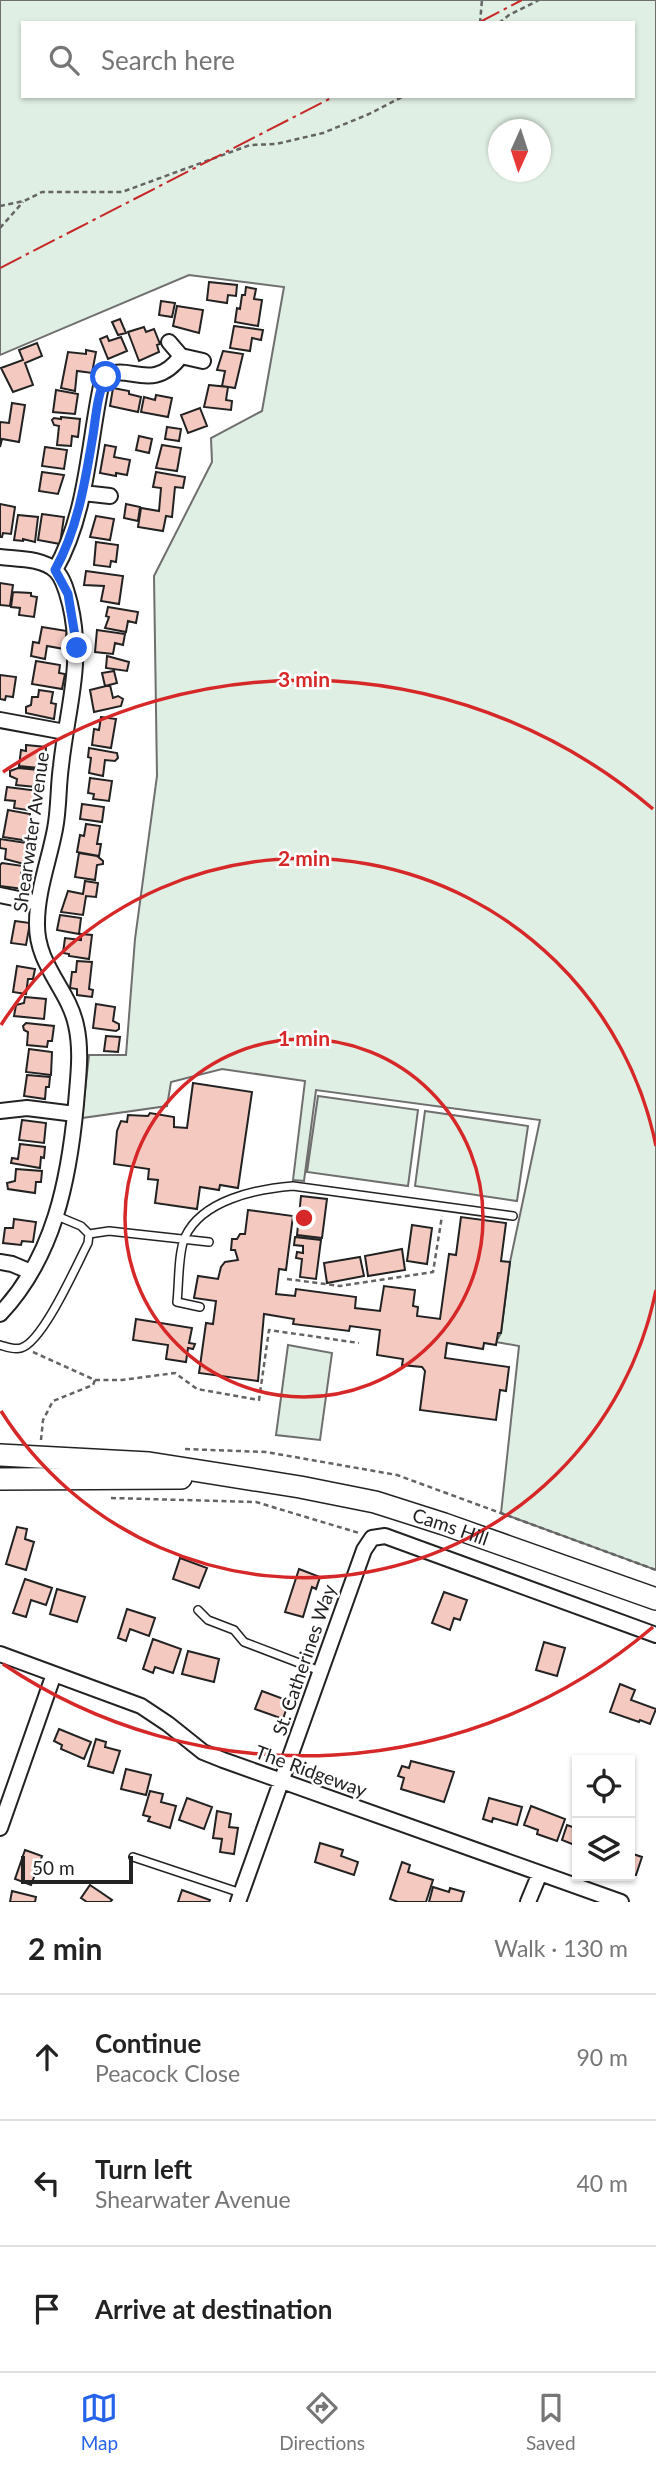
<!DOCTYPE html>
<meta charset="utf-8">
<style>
:root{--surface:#fff;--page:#f2f2f2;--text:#222;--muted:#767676;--line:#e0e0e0;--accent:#2563eb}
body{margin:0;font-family:Lato,sans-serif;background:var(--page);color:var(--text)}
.controls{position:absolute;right:21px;bottom:21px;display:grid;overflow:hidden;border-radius:0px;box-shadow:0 2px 5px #0004}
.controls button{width:63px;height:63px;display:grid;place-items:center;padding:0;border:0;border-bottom:2px solid var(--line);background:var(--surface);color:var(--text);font:35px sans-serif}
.compass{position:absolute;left:488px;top:119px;width:63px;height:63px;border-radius:50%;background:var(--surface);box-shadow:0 2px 5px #0004;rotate:183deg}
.scale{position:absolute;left:21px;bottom:18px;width:112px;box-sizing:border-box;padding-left:7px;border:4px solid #222;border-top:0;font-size:19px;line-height:24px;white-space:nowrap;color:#222;-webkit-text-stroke:5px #fff;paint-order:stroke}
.stop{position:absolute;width:21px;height:21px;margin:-16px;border:5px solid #2563eb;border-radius:50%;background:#fff}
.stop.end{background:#2563eb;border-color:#fff;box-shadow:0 2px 7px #0008}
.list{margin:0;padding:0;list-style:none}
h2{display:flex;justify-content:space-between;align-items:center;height:91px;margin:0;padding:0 28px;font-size:30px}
h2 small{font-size:23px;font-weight:400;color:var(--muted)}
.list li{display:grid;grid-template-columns:46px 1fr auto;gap:21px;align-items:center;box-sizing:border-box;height:126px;padding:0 28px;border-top:2px solid var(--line)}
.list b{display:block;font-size:26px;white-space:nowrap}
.list p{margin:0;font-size:23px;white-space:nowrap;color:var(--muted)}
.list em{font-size:23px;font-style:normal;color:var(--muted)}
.icon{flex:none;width:38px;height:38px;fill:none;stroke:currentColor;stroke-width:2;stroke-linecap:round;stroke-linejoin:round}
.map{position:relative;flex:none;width:656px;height:1902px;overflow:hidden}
.search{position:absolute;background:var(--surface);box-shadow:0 2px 5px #0004;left:21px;right:21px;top:21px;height:77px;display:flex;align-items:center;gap:18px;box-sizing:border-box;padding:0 24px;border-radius:0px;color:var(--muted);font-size:26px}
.sheet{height:469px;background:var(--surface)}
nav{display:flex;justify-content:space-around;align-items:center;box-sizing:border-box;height:98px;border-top:2px solid var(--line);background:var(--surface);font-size:19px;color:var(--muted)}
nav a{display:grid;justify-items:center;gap:4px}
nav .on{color:var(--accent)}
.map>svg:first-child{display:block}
</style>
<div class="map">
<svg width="656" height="1902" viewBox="0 0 656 1902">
<rect width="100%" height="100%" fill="#fff"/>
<path fill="#e0efe3" stroke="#6f6f6f" stroke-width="2" fill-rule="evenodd" d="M0 0H656V1570L501 1513 519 1346 496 1342 501 1333 510 1262 540 1120 316 1090 304 1181 293 1180 305 1081 222 1069 171 1082 167 1106 82 1118 89 1055H126L135 939 157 776 154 576 212 462 211 438 262 411 284 287 189 275 0 355ZM23 23H633V96H23ZM498 130H540V172H498Z
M318 1096 418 1110 408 1186 307 1172Z
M425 1111 528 1126 517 1201 415 1186Z
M288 1345 332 1353 320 1440 276 1435Z"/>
<path fill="#f3c9c0" stroke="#222" stroke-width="2" d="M209 282 237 285 236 296 228 295 227 303 207 300Z
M246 287 256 289 254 299 262 300 258 326 235 322 237 308 240 309 242 295H245Z
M161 301 175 303 172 317 159 315Z
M177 306 203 310 199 333 173 326Z
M120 319 126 333 118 335 112 322Z
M234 326 263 330 261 340 252 338 250 351 230 348Z
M144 327 146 332 154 329 160 344 157 345 159 352 139 361 128 332Z
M107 336 109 341 121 337 127 351 108 359 100 339Z
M37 343 42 356 25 363 33 385 13 392 1 368 23 360 19 350Z
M86 350 96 352 92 373 77 371 75 391 61 388 68 352 86 354Z
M223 351 243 354 235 388 222 386 225 371 217 370Z
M209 385 228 387 226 400 232 401 231 410 204 407Z
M113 388 129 391V394L141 397 138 412 110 406Z
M56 390 78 394 75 414 53 412Z
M156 395 172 398 168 417 141 412 144 397 155 400Z
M12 403 25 405 19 442 2 439 0 447V422L9 423Z
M200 408 207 426 188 433 181 415Z
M61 417 80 419 78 437 72 436 71 446 57 445 59 426 54 425 52 420 54 418 61 419Z
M167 427 181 429 179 441 165 439Z
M139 436 152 439 149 453 136 450Z
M105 445 116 447 114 457 130 460 127 475 116 473V476L100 473Z
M162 445 181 448 177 471 156 468Z
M45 447 67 450 64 469 42 466Z
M42 472 64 475 58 494 39 491Z
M156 472 185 477 183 488 175 487 172 517 166 516 163 531 138 527 141 508 159 511 161 488 153 487Z
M0 504 15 507 11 534 3 533 2 537H0Z
M126 504 140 507 138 521 124 518Z
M42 514 64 517 60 544 38 540Z
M18 515 38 517 35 542 23 539V541L14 540Z
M96 516 114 519 110 540 90 537Z
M96 542 118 545 116 562 111 561 110 567 94 565Z
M86 571 123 576 119 604 101 601 104 586 84 585Z
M0 583 13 585 10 606 0 605Z
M13 592 31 593V596L37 597 34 617 19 615 20 608 11 607Z
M108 607 138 612 136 623 128 621 126 632 105 628 109 617 106 616Z
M42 627 67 631 64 649 47 646 45 659 31 656 33 642 39 643Z
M97 630 125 634 123 645 115 643 113 654 95 652Z
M107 656 129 662 127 671 106 668Z
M36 661 60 665 59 673 65 674 62 689 32 684Z
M114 671 117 683 105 686 102 673Z
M0 675 16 677 13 697 6 696 5 700 0 699Z
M110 685 113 698 118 696 123 699 121 706 94 712 90 690Z
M39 690 53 692 51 703 56 704 54 719 26 713V707L31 705 32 697H38Z
M101 717 116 719 111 748 92 745 94 729 99 730Z
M26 745 46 747 45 762H40L39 768 19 766 21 750 26 751Z
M89 748 117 753 118 758 115 761 105 760 103 776 89 773 91 758 88 757Z
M18 768 39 770V772L44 773 42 784 37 783 36 787 16 785 17 779 10 776V771Z
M90 778 112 781 109 801 93 799 94 794 88 793Z
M7 787 39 791 34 811 14 808 15 801 5 800Z
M82 804 104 807 102 822 80 819Z
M8 810 30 814 29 841 3 837Z
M86 824 100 826 97 844H101L99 856 77 852 80 835 84 836Z
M0 839 27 843 24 864 5 859 6 849 0 848Z
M79 853 97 856 103 861V864L97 865 95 880 75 877Z
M2 863 23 866 21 874 26 875 23 889 0 886V865Z
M85 881 98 883 96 897 86 896 83 915 61 912 68 891 83 894Z
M60 915 81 918 79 934 57 930Z
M15 921 30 923 26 945 11 943Z
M81 934 92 935 89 959 69 956V954L63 953 65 938 81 940Z
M77 961 92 962 89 989 93 990 92 997 77 995V989L70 988 72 972H76Z
M17 966 35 969 33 979H28L26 994 13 992Z
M25 997 46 999 44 1019 14 1016 16 1005 24 1003Z
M96 1004 115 1007 113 1021 119 1024V1029L116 1031 93 1028Z
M26 1023 54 1026 52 1041H48L47 1047 27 1045 28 1032 24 1030 23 1026Z
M106 1036 120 1037 118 1052 104 1051Z
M29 1049 52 1052 51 1075 26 1072Z
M27 1075 50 1077 49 1087H46L45 1099 24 1096Z
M193 1083 252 1092 238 1188 220 1185 219 1190 200 1187 197 1209 155 1203 158 1180 148 1179 149 1169 114 1164 117 1131 121 1121 127 1122 128 1115 148 1116 150 1113 174 1117V1127L187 1128Z
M22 1120 46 1123 44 1143 19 1140Z
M20 1144 45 1147 44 1158 41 1157 40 1168 11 1163 12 1158 18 1159Z
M16 1169 42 1171 41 1182H36L35 1193 8 1189 7 1183 15 1181Z
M301 1196 327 1199 322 1238 297 1235Z
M248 1210 293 1216 286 1270 279 1269 276 1294 295 1296 296 1289 356 1297 355 1308 380 1311 384 1286 415 1290 413 1306 418 1307 417 1316 440 1319 449 1254 456 1255 461 1217 506 1223 501 1261 510 1262 501 1333H498L496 1345 484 1343 483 1349 447 1343 445 1358 509 1367 506 1391 500 1390 496 1420 420 1410 425 1371 422 1367 402 1365 403 1359 377 1355 380 1330 350 1326 349 1331 293 1324 294 1319 264 1314 258 1381 199 1373 206 1323 213 1324 216 1301 194 1298 198 1276 218 1279 221 1267 225 1262 238 1260 235 1250H231L232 1239H237L240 1234H245Z
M14 1219 36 1222 33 1242 22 1241 21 1245 3 1243 5 1228H13Z
M412 1225 432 1228 427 1264 407 1261Z
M295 1237 321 1240 316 1279 300 1277 302 1259 296 1258 297 1252 303 1253V1246L294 1245Z
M402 1249 405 1270 368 1276 365 1256Z
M360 1257 364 1276 327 1283 324 1263Z
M136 1319 192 1328 189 1343 195 1344 193 1349 188 1348 186 1362 166 1359 168 1345 133 1340Z
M17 1527 27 1529 25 1539 34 1542 26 1570 6 1564Z
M180 1558 207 1568 199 1588 173 1579Z
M299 1569 320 1577 316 1589 312 1587 303 1617 285 1612Z
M25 1579 52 1588 46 1605 31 1600 26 1617 13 1613Z
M57 1589 85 1597 77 1622 50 1614Z
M444 1592 467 1600 460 1620 454 1618 450 1630 432 1623Z
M127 1609 155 1618 149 1636 130 1629 126 1641 118 1638Z
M153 1639 181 1649 173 1673 155 1667 153 1673 143 1669Z
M544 1642 565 1648 557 1676 536 1670Z
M188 1651 219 1659 214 1682 182 1674Z
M620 1684 635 1690 631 1700 656 1709 650 1724 640 1720 639 1722 610 1712Z
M262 1691 289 1701 283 1719 255 1709Z
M59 1729 91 1742 84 1759 61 1749 62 1745 54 1741Z
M96 1739 106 1742 105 1747 120 1751 113 1773 88 1766Z
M411 1761 454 1772 444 1802 401 1789 404 1778 398 1776 402 1766 409 1768Z
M126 1769 151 1775 146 1795 121 1789Z
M150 1791 163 1794 161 1802 176 1806 170 1828 148 1821 150 1817 143 1815Z
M187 1798 212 1807 204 1829 179 1820Z
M489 1798 522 1807 517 1825 493 1818 492 1822 483 1819Z
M531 1806 565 1819 557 1841 537 1834 538 1830 524 1825Z
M217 1811 231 1814 229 1827 238 1828 234 1854 220 1852 222 1839 213 1838Z
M577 1822V1846L562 1840 567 1825 575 1828Z
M320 1843 343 1850 341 1856 358 1862 354 1875 315 1862Z
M25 1850 42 1856 31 1885 15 1879Z
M630 1853 642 1857 636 1875 630 1873Z
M402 1862 410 1865 408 1872 433 1880 426 1902H398L390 1899Z
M90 1885 112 1900 110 1902H87L81 1898Z
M433 1887 449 1892 450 1888 464 1892 461 1902H429Z
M182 1890 210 1900 209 1902H178Z
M12 1891 36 1897 35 1902H10Z"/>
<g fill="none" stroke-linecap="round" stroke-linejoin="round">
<g stroke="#222" stroke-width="10">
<path id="lane" d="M89 1234 109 1231 209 1242
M200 1307 177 1302C179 1285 178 1252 185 1237 202 1200 256 1189 293 1186L513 1216
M0 1345C7 1347 14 1350 21 1348 43 1342 77 1264 88 1243L89 1234 81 1226 57 1216
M198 1610 208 1620 234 1630 244 1642 320 1671
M133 1857 241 1893"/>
</g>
<g stroke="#222" stroke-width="18">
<path id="street" d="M169 342 181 356 203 361
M83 493 110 496
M0 557C17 559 43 558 56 571 64 579 67 593 70 604 84 663 67 709 61 766 58 787 59 809 55 829 49 861 37 891 37 923 36 965 68 988 76 1025 82 1051 78 1078 76 1104 69 1180 54 1257 0 1314
M55 570C87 514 88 448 101 386 118 351 149 400 181 356
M0 720 65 732
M0 895 38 903
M0 1111 27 1108 75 1114
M0 1262 12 1264 31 1272
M0 1654 141 1706 168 1724 203 1752 223 1760 621 1902
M0 1828 54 1674
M238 1902 364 1550 372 1538 385 1536 656 1635
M528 1902 540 1873"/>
</g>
<g stroke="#222" stroke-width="24">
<g id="primary">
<path id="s1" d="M0 1455 149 1463 300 1487 375 1502 444 1524 656 1599"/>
<path d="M0 1479 181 1478"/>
</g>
</g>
<path stroke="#646464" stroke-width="2.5" stroke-dasharray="5 3.5" stroke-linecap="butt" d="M480 23 482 0
M499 23 509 15 539 0
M0 206 24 201 42 192H122L250 145 276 144 323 133 369 114 404 96
M0 228 23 202
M287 1279 340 1286 433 1272 442 1216
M33 1352 95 1380H122L175 1373 197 1389 259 1400 269 1330 359 1343
M41 1440 43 1420 53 1401 93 1385 95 1380
M185 1449 266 1452 397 1475 656 1570
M111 1498 256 1502 359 1533"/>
<use href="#lane" stroke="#fff" stroke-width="7"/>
<use href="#street" stroke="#fff" stroke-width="14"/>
<use href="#primary" stroke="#fff" stroke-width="21"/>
<path stroke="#c62828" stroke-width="2" stroke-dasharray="24 5 3.5 5" stroke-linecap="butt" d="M478 23 522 0
M0 268 335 96"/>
</g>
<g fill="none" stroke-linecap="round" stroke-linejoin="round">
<path stroke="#2563eb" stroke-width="9" d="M77 648 68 594 55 570C78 528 85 482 93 435 96 416 97 395 106 377"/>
</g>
<g fill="none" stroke="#d62828" stroke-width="3.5">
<circle cx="304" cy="1218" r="179"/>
<path d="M656 1290A359 359 0 0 1 1 1411M1 1025A359 359 0 0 1 656 1146"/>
<path d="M653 1627A538 538 0 0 1 3 1664M3 772A538 538 0 0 1 653 809"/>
</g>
<g text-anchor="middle" stroke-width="5" stroke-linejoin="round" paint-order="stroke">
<g font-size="19" fill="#222" stroke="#fff">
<text transform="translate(31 832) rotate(-82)" y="7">Shearwater Avenue</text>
<text dy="7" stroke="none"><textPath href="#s1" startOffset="458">Cams Hill</textPath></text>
<text transform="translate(304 1660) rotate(-71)" y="7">St. Catherines Way</text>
<text transform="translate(311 1771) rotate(20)" y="7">The Ridgeway</text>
</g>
</g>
<circle cx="304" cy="1218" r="10" fill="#d62828" stroke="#fff" stroke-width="3.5"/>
<g font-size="21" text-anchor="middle" font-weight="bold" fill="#d62828" stroke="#fff" stroke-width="5" stroke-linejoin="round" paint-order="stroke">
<text x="304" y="687">3 min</text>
<text x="304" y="866">2 min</text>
<text x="304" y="1046">1 min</text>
</g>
</svg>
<div class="controls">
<button><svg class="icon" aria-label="locate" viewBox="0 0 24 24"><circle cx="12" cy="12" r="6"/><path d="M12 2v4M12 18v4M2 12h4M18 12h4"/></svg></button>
<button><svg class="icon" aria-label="layers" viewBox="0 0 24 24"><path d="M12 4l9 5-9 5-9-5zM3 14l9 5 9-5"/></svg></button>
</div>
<svg class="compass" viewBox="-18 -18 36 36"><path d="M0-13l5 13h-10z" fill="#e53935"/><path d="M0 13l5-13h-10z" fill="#767676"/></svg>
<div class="scale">50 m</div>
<div class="stop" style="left:106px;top:377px"></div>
<div class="stop end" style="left:77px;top:648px"></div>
<div class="search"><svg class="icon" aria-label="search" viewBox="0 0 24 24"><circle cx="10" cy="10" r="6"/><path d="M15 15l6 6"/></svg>Search here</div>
</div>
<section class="sheet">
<h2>2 min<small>Walk · 130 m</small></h2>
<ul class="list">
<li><svg class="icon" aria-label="ahead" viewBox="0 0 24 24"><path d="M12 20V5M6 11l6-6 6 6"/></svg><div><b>Continue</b><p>Peacock Close</p></div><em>90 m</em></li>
<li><svg class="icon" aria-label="left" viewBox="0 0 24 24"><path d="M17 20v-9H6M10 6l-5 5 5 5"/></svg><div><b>Turn left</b><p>Shearwater Avenue</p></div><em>40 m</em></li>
<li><svg class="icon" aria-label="arrive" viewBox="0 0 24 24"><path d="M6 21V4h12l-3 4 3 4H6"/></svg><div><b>Arrive at destination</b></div></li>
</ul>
</section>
<nav>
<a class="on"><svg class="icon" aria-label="map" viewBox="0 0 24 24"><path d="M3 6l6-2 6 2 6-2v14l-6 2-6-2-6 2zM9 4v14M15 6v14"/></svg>Map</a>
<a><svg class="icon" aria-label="directions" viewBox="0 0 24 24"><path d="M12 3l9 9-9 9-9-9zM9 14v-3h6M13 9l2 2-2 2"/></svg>Directions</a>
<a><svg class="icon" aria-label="saved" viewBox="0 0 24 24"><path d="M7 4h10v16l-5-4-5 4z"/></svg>Saved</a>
</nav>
